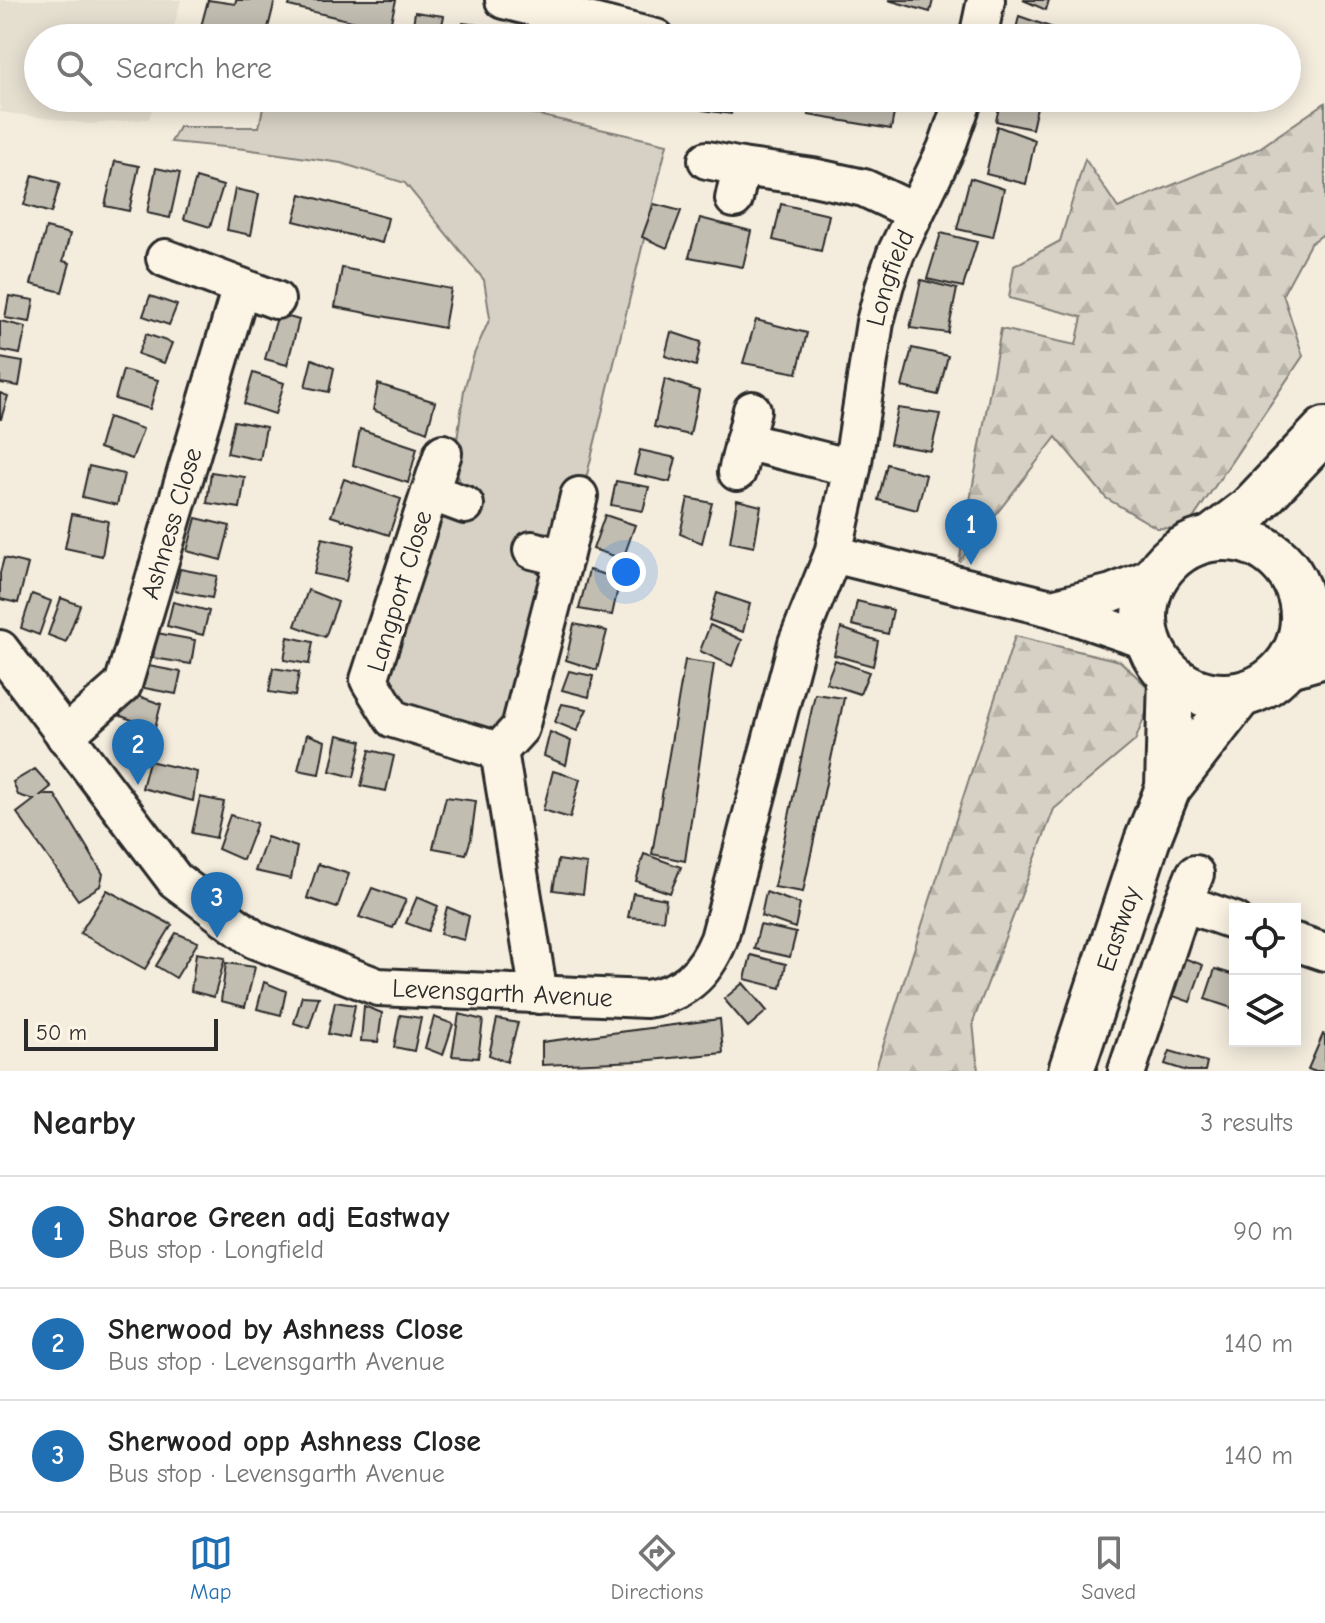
<!DOCTYPE html>
<meta charset="utf-8">
<style>
:root{--surface:#fff;--page:#f6f6f6;--text:#222;--muted:#767676;--line:#e0e0e0;--accent:#1f6fb2}
body{margin:0;font-family:"Comic Neue",sans-serif;background:var(--page);color:var(--text)}
.controls{position:absolute;right:24px;bottom:24px;display:grid;overflow:hidden;border-radius:0px;box-shadow:0 4px 20px #0003}
.controls button{width:72px;height:72px;display:grid;place-items:center;padding:0;border:0;border-bottom:2px solid var(--line);background:var(--surface);color:var(--text);font:40px sans-serif}
.scale{position:absolute;left:24px;bottom:20px;width:194px;box-sizing:border-box;padding-left:8px;border:4px solid #2b2b2b;border-top:0;font-size:22px;line-height:28px;white-space:nowrap;color:#2b2b2b;-webkit-text-stroke:6px #fcf5e5;paint-order:stroke}
.you{position:absolute;left:626px;top:572px;width:28px;height:28px;margin:-20px;border:6px solid #fff;border-radius:50%;background:#1a73e8;box-shadow:0 0 0 12px #1a73e833}
.badge{display:grid;place-items:center;width:52px;height:52px;border-radius:50%;background:var(--accent);color:#fff;font-size:26px;font-weight:700}
.pin{position:absolute;translate:-50% -66px;filter:drop-shadow(0 2px 4px #0008)}
.pin::after{content:'';position:absolute;top:42px;width:28px;height:24px;background:inherit;clip-path:polygon(0 0,100% 0,50% 100%)}
.list{margin:0;padding:0;list-style:none}
h2{display:flex;justify-content:space-between;align-items:center;height:104px;margin:0;padding:0 32px;font-size:34px}
h2 small{font-size:26px;font-weight:400;color:var(--muted)}
.list li{display:grid;grid-template-columns:52px 1fr auto;gap:24px;align-items:center;box-sizing:border-box;height:112px;padding:0 32px;border-top:2px solid var(--line)}
.list b{display:block;font-size:30px;white-space:nowrap}
.list p{margin:0;font-size:26px;white-space:nowrap;color:var(--muted)}
.list em{font-size:26px;font-style:normal;color:var(--muted)}
.icon{flex:none;width:44px;height:44px;fill:none;stroke:currentColor;stroke-width:2;stroke-linecap:round;stroke-linejoin:round}
.map{position:relative;flex:none;width:1325px;height:1071px;overflow:hidden}
.search{position:absolute;background:var(--surface);box-shadow:0 4px 20px #0003;left:24px;right:24px;top:24px;height:88px;display:flex;align-items:center;gap:20px;box-sizing:border-box;padding:0 28px;border-radius:44px;color:var(--muted);font-size:30px}
.sheet{height:440px;background:var(--surface)}
nav{display:flex;justify-content:space-around;align-items:center;box-sizing:border-box;height:112px;border-top:2px solid var(--line);background:var(--surface);font-size:22px;color:var(--muted)}
nav a{display:grid;justify-items:center;gap:4px}
nav .on{color:var(--accent)}
.map>svg:first-child{display:block}
</style>
<div class="map">
<svg width="1325" height="1071" viewBox="0 0 1325 1071">
<defs>
<pattern id="forest-firs" width="22" height="20" patternUnits="userSpaceOnUse" patternTransform="scale(2)"><rect width="22" height="20" fill="#d6d1c4"/><path d="M5 1l3.5 6h-7zM16 11l3.5 6h-7z" fill="#b8b4a9"/></pattern>
</defs>
<rect width="100%" height="100%" fill="#f4edde"/>
<filter id="ink" filterUnits="userSpaceOnUse"><feTurbulence type="fractalNoise" baseFrequency=".0125" numOctaves="2"/><feDisplacementMap in="SourceGraphic" scale="16" xChannelSelector="R" yChannelSelector="G"/><feConvolveMatrix kernelMatrix="1 2 1 2 8 2 1 2 1" color-interpolation-filters="sRGB"/></filter>
<g filter="url(#ink)">
<path fill="#e5dfd0" d="M0 0H181L171 38H38V98H155L149 119 90 124 0 112Z"/>
<path fill="url(#forest-firs)" stroke="#807e78" stroke-width="2" d="M1325 103V233L1310 244 1283 294 1303 356 1186 529 1157 528 1106 498 1056 437 959 562 1001 329 1076 345 1082 317 1009 298 1014 266 1060 241 1085 159 1118 208 1258 149Z
M1015 636 1120 661 1154 693 1135 741 1054 809 973 1022 978 1071H875Z"/>
<path fill="#d6d1c4" stroke="#807e78" stroke-width="2" d="M265 98H462L667 144 585 483 552 532 529 534 546 573 502 728C464 730 414 728 389 694 384 688 384 677 382 669L433 521 456 510 476 492 460 482 454 462 464 390 474 354 490 318 484 280 405 183 341 163 245 149 171 142 179 127H259Z"/>
<path fill="#c2bdb1" stroke="#2b2b2b" stroke-width="2" d="M208 0 235 4 236 0H275L266 36 256 33 255 38H198Z
M291 0H396L389 30 289 6Z
M888 0H933L930 12Z
M1023 0H1049L1046 10Z
M415 12 444 16 439 38H411Z
M1019 16 1053 28 1051 38H1014Z
M463 23 493 27 490 38H461Z
M705 98H735L731 114 702 110Z
M758 98H792L789 108 757 102Z
M811 98H897L891 129 808 115Z
M1001 98H1039L1032 129 996 121Z
M997 126 1035 140 1026 184 986 174Z
M115 161 139 166 129 211 105 206Z
M156 168 180 173 170 218 147 213Z
M33 175 60 183 51 213 24 205Z
M196 178 223 186 210 227 184 219Z
M970 178 1004 189 993 237 957 229Z
M235 189 259 194 251 235 227 230Z
M301 194 388 218 382 243 294 221Z
M654 204 681 211 667 248 642 237Z
M781 204 829 215 821 251 773 240Z
M700 218 751 231 743 267 689 257Z
M46 228 70 234 63 261 70 263 62 292 31 284Z
M941 233 977 242 963 287 927 279Z
M342 268 451 289 444 328 335 307Z
M921 280 957 289 948 333 910 328Z
M9 296 34 300 30 322 5 318Z
M150 296 177 305 169 325 143 316Z
M278 314 299 320 287 365 265 359Z
M756 320 807 333 797 373 743 363Z
M0 321 26 327 20 354 0 350Z
M671 332 701 342 696 366 665 356Z
M146 334 172 343 164 363 138 354Z
M912 348 948 356 938 395 902 387Z
M0 358 23 362 19 386 0 383Z
M312 359 334 368 329 392 305 387Z
M123 370 158 380 150 409 115 399Z
M253 373 284 383 275 414 244 404Z
M665 379 699 391 690 435 654 427Z
M378 384 435 402 427 432 373 410Z
M0 393 8 396 1 419H0Z
M898 408 940 414 931 451 890 444Z
M108 417 143 429 132 459 99 448Z
M234 421 266 427 260 460 227 453Z
M360 429 417 448 408 483 353 465Z
M640 450 676 458 670 482 634 474Z
M887 464 926 475 917 510 878 500Z
M89 466 124 474 117 505 82 497Z
M211 472 245 477 240 508 207 503Z
M344 479 401 499 389 535 331 516Z
M616 481 649 487 643 511 611 505Z
M688 498 712 503 702 543 680 534Z
M737 500 761 506 754 547 730 542Z
M72 514 108 521 102 556 65 548Z
M605 515 635 525 623 559 593 549Z
M196 518 230 526 221 560 187 551Z
M322 538 354 545 346 581 314 574Z
M4 558 28 564 18 603 0 599V573Z
M180 569 217 576 212 598 175 591Z
M589 570 620 579 612 615 579 609Z
M308 590 338 602 325 637 295 626Z
M717 593 750 604 743 632 709 620Z
M32 594 51 601 39 635 21 628Z
M61 598 80 605 66 642 48 635Z
M857 601 893 610 888 634 852 625Z
M173 602 209 611 203 635 167 626Z
M574 624 607 631 597 670 566 660Z
M710 625 742 640 732 666 700 651Z
M841 628 878 641 873 666 834 655Z
M157 633 195 640 191 664 153 658Z
M288 637 313 642 309 664 284 660Z
M685 660 714 664 685 861 652 854Z
M835 660 869 672 860 694 826 683Z
M143 665 181 672 176 694 139 687Z
M273 668 299 672 295 696 269 692Z
M569 671 593 676 589 697 562 690Z
M124 691 161 704 155 728 118 715Z
M815 694 844 698 803 892 774 887Z
M562 704 587 709 577 731 555 722Z
M550 732 571 741 566 765 544 756Z
M307 734 325 741 319 774 298 770Z
M338 735 362 741 354 777 330 771Z
M370 750 394 756 386 791 361 786Z
M149 761 197 772 193 801 142 788Z
M35 769 51 787 41 795H55L103 874 100 886 78 900 17 813 34 800 18 795 13 782Z
M553 771 580 779 570 818 543 810Z
M200 797 224 802 216 838 192 833Z
M446 797 476 801 471 839 466 854 433 848Z
M230 815 257 823 243 860 218 849Z
M267 837 297 847 291 879 255 871Z
M644 854 681 867 670 893 636 881Z
M558 860 587 864 583 894 553 890Z
M318 864 349 874 337 908 307 898Z
M372 888 406 900 393 928 359 917Z
M107 890 172 925 145 969 80 933Z
M766 892 800 904 795 928 761 916Z
M633 893 666 899 663 920 628 917Z
M417 897 438 906 428 931 406 923Z
M447 907 469 916 464 940 440 934Z
M760 925 796 933 790 957 754 949Z
M176 933 198 942 176 978 156 966Z
M196 953 225 958 214 997 191 991Z
M751 955 786 964 781 988 745 979Z
M1181 957 1203 965 1190 1002 1168 994Z
M226 963 255 967 245 1007 221 1001Z
M1215 969 1235 975V1009L1205 999Z
M264 982 286 991 281 1015 257 1009Z
M743 983 767 1011 748 1027 724 999Z
M302 996 319 997 309 1028 294 1023Z
M335 1002 355 1005 349 1038 328 1034Z
M364 1006 382 1013 378 1042 361 1041Z
M459 1014 483 1020 478 1058 452 1056Z
M400 1015 421 1018 414 1051 394 1047Z
M434 1017 453 1024 443 1055 425 1048Z
M497 1019 518 1023 507 1062 489 1055Z
M720 1019 723 1053 640 1061 542 1065V1042Z
M1323 1034 1325 1035V1071H1313L1308 1069Z
M1170 1051 1207 1062 1205 1071H1187L1165 1064Z"/>
<g fill="none" stroke-linecap="round" stroke-linejoin="round">
<g stroke="#2b2b2b" stroke-width="42">
<g id="minor">
<path d="M504 0 656 38"/>
<path d="M978 38 986 0"/>
<path d="M707 160 741 167 734 199"/>
<path d="M741 167 813 177 864 188 915 212"/>
<path d="M165 258 276 300"/>
<path d="M744 441 852 468"/>
<path d="M443 453 430 492 465 505"/>
<path d="M737 472 752 410"/>
<path d="M430 492 369 680 393 719 499 751 520 728 564 558"/>
<path d="M532 550 564 558 579 496"/>
<path d="M833 554 1051 608 1148 641"/>
<path d="M1299 590 1325 626"/>
<path d="M1052 608 1112 593 1157 575"/>
<path id="s1" d="M0 649 175 880 255 940 378 987 646 999C683 994 705 974 719 939L797 643 833 554 852 468 875 322 885 284 896 253 946 149 964 98"/>
<path d="M1283 671 1325 659"/>
<path id="s2" d="M65 736 123 685 241 287"/>
<path d="M499 751 539 995"/>
<path d="M1183 903 1235 921"/>
<path d="M1295 942 1325 952"/>
<path d="M1127 1071 1183 903 1195 874"/>
</g>
</g>
<g stroke="#2b2b2b" stroke-width="50">
<g id="major">
<circle cx="1224" cy="617" r="79"/>
<path d="M1212 538 1250 509 1325 430"/>
<path d="M1168 788 1171 676"/>
<path id="s3" d="M1071 1071 1147 841 1168 788 1240 695"/>
</g>
</g>
<use href="#minor" stroke="#fcf5e5" stroke-width="36"/>
<use href="#major" stroke="#fcf5e5" stroke-width="44"/>
</g>
</g>
<g text-anchor="middle" stroke-width="6" stroke-linejoin="round" paint-order="stroke">
<g font-size="26" fill="#2b2b2b" stroke="#fcf5e5">
<text dy="9" stroke="none"><textPath href="#s1" startOffset="1574">Longfield</textPath></text>
<text dy="9" stroke="none"><textPath href="#s2" startOffset="246">Ashness Close</textPath></text>
<text transform="translate(399 591) rotate(-73)" y="9">Langport Close</text>
<text dy="9" stroke="none"><textPath href="#s3" startOffset="150">Eastway</textPath></text>
<text dy="9" stroke="none"><textPath href="#s1" startOffset="646">Levensgarth Avenue</textPath></text>
</g>
</g>
</svg>
<div class="controls">
<button><svg class="icon" aria-label="locate" viewBox="0 0 24 24"><circle cx="12" cy="12" r="6"/><path d="M12 2v4M12 18v4M2 12h4M18 12h4"/></svg></button>
<button><svg class="icon" aria-label="layers" viewBox="0 0 24 24"><path d="M12 4l9 5-9 5-9-5zM3 14l9 5 9-5"/></svg></button>
</div>
<div class="scale">50 m</div>
<div class="you"></div>
<div class="pin badge" style="left:971px;top:565px">1</div>
<div class="pin badge" style="left:138px;top:785px">2</div>
<div class="pin badge" style="left:217px;top:938px">3</div>
<div class="search"><svg class="icon" aria-label="search" viewBox="0 0 24 24"><circle cx="10" cy="10" r="6"/><path d="M15 15l6 6"/></svg>Search here</div>
</div>
<section class="sheet">
<h2>Nearby<small>3 results</small></h2>
<ul class="list">
<li><span class="badge">1</span><div><b>Sharoe Green adj Eastway</b><p>Bus stop · Longfield</p></div><em>90 m</em></li>
<li><span class="badge">2</span><div><b>Sherwood by Ashness Close</b><p>Bus stop · Levensgarth Avenue</p></div><em>140 m</em></li>
<li><span class="badge">3</span><div><b>Sherwood opp Ashness Close</b><p>Bus stop · Levensgarth Avenue</p></div><em>140 m</em></li>
</ul>
</section>
<nav>
<a class="on"><svg class="icon" aria-label="map" viewBox="0 0 24 24"><path d="M3 6l6-2 6 2 6-2v14l-6 2-6-2-6 2zM9 4v14M15 6v14"/></svg>Map</a>
<a><svg class="icon" aria-label="directions" viewBox="0 0 24 24"><path d="M12 3l9 9-9 9-9-9zM9 14v-3h6M13 9l2 2-2 2"/></svg>Directions</a>
<a><svg class="icon" aria-label="saved" viewBox="0 0 24 24"><path d="M7 4h10v16l-5-4-5 4z"/></svg>Saved</a>
</nav>
